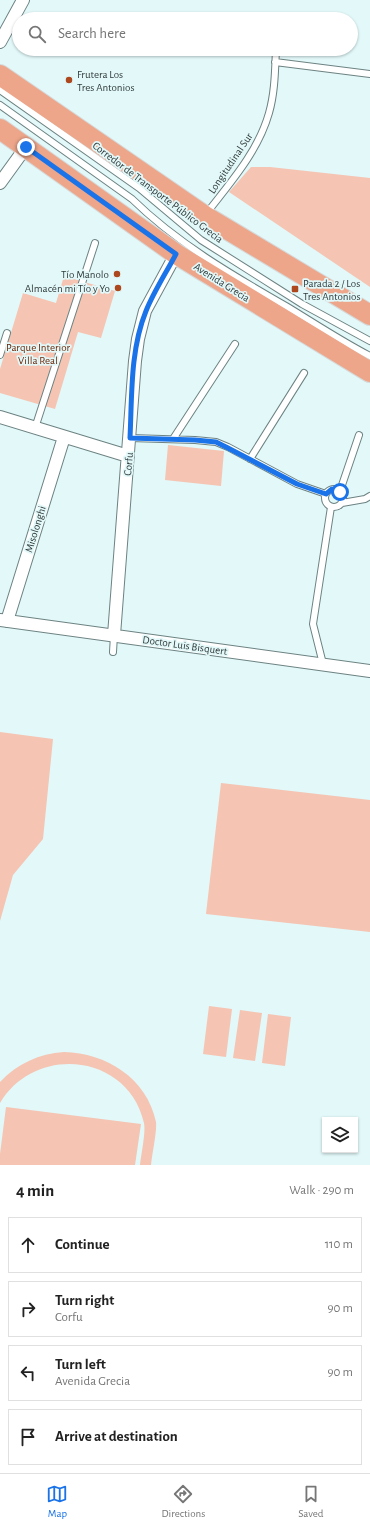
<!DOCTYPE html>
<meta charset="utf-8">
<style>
:root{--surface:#fff;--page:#f6f6f6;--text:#222;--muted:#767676;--line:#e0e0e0;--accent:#1a73e8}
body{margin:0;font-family:"Alegreya Sans",sans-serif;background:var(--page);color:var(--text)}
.controls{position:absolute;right:12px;bottom:12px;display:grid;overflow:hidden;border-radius:0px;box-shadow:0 1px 3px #0004}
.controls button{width:36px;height:36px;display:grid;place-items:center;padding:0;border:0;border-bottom:1px solid var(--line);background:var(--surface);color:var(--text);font:20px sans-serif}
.stop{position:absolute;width:12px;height:12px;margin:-9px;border:3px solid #1a73e8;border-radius:50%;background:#fff}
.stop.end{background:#1a73e8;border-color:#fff;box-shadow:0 1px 4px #0008}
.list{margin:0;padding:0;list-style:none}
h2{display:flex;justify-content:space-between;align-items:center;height:52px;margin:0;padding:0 16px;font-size:17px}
h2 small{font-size:13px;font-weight:400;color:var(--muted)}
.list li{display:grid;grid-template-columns:26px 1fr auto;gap:12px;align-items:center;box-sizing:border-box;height:56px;margin:0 8px 8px;padding:0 8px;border:1px solid var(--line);border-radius:0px}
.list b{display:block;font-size:15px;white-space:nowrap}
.list p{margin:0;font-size:13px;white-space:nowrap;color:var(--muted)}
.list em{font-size:13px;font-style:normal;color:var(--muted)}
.icon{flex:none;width:22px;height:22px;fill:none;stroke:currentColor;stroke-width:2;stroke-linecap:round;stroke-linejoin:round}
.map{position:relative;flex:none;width:370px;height:1165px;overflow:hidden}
.search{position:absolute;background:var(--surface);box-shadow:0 1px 3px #0004;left:12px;right:12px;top:12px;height:44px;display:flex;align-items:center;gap:10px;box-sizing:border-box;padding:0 14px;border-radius:22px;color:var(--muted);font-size:15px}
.sheet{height:308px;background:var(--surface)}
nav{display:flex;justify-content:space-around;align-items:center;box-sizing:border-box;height:56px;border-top:1px solid var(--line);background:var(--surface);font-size:11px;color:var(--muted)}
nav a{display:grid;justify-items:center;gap:2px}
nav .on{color:var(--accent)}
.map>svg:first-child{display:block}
</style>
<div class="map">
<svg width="370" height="1165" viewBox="0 0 370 1165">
<rect width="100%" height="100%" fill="#e2f8f9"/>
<path fill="#f5c4b2" d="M251 167H270L370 178V287L229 192Z
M64 276 115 291 101 338 78 332 55 409 0 393V369L23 293 56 303Z
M168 445 224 451 221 486 165 480Z
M0 732 53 739 43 839 13 875 0 921Z
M221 783 370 800V932L206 914Z
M209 1006 232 1009 226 1057 203 1054Z
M240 1010 262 1013 255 1061 233 1058Z
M268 1014 291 1017 285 1066 262 1063Z
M64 1052C106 1053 147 1078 156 1122 157 1132 152 1154 151 1165H140C141 1155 146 1132 144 1123 128 1053 35 1044 0 1103V1082C18 1063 39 1054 64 1052Z
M6 1107 141 1124 135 1165H0V1154Z"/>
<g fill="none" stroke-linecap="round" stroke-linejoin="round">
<g stroke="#6d8282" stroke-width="8">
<path id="lane" d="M275 62 370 74
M0 90 139 188 201 240 302 304 370 341
M0 105 132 199C177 243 232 275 286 306 314 323 341 341 370 356
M206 214C230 183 258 152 269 113 275 92 275 70 276 49
M0 355 7 333
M35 428 95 243
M130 438 195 440 216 442 228 447 297 484 326 494
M173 439 235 344
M250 459 304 373
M325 498a9 9 0 1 1 18 0a9 9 0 1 1-18 0Z
M340 491 359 435
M342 503 365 499 370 496
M113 652 114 635
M323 664 313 624 331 507"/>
</g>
<g stroke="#6d8282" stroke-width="14">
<path id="street" d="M0 42 23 0
M0 183 26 147
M0 417 128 456
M0 620 370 671
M7 621 64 437
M114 635 135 361 138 339 145 311 176 254"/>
</g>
<g stroke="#d6d8d8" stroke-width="22">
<path id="primary" d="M0 75 205 216 370 315
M0 129 176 254 370 372"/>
</g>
<use href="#lane" stroke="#fff" stroke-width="6"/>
<use href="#street" stroke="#fff" stroke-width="12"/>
<use href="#primary" stroke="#eda68a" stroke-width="20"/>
</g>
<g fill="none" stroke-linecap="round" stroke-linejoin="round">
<path stroke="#1a73e8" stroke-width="5" d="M26 147 176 254C166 273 154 291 146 311 130 350 132 397 130 438L195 440 216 442 228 448 297 484 326 494 332 489 340 492"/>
</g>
<g fill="#ad471d" stroke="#e2f8f9" stroke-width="1.5">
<circle cx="69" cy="80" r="4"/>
<circle cx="117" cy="274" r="4"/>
<circle cx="118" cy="288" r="4"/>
<rect x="291" y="285" width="8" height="8" rx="2"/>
</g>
<g text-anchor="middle" stroke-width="3.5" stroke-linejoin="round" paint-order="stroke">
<g font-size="11" fill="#323b3b" stroke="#e2f8f9" text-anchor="start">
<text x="77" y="78">Frutera Los<tspan x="77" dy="13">Tres Antonios</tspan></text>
<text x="109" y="278" text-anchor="end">Tío Manolo</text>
<text x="303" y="287">Parada 2 / Los<tspan x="303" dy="13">Tres Antonios</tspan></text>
<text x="110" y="292" text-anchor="end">Almacén mi Tío y Yo</text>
</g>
<g font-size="11" fill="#323b3b" stroke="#e2f8f9">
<text transform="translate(230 163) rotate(-56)" y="4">Longitudinal Sur</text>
<text transform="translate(158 192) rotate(37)" y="4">Corredor de Transporte Público Grecia</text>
<text transform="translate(222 282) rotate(32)" y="4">Avenida Grecia</text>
<text transform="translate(128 464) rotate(-85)" y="4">Corfu</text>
<text transform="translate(35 529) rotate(-73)" y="4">Misolonghi</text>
<text transform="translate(185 645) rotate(8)" y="4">Doctor Luis Bisquert</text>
</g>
<g font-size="11" fill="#6c2607" stroke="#e2f8f9">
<text x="38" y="351">Parque Interior<tspan x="38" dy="13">Villa Real</tspan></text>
</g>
</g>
</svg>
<div class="controls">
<button><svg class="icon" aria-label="layers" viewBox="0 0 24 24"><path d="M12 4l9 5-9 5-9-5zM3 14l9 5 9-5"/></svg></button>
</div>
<div class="stop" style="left:340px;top:492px"></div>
<div class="stop end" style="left:26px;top:147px"></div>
<div class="search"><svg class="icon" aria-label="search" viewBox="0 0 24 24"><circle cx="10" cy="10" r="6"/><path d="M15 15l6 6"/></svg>Search here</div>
</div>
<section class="sheet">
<h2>4 min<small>Walk · 290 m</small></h2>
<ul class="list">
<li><svg class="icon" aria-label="ahead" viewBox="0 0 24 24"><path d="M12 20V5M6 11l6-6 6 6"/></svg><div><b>Continue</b></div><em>110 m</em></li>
<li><svg class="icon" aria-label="right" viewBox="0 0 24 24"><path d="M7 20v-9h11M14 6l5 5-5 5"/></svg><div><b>Turn right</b><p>Corfu</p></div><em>90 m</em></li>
<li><svg class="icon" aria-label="left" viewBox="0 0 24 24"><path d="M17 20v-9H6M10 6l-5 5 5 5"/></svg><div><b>Turn left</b><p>Avenida Grecia</p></div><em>90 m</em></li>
<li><svg class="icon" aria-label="arrive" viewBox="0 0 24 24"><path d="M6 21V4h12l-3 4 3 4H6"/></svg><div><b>Arrive at destination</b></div></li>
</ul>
</section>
<nav>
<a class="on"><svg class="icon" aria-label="map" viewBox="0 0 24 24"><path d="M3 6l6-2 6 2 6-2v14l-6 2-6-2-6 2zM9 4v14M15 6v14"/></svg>Map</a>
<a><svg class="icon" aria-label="directions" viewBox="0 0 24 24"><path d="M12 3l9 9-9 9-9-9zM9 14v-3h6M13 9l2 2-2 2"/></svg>Directions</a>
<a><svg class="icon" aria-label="saved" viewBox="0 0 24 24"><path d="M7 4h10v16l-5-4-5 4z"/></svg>Saved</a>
</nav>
